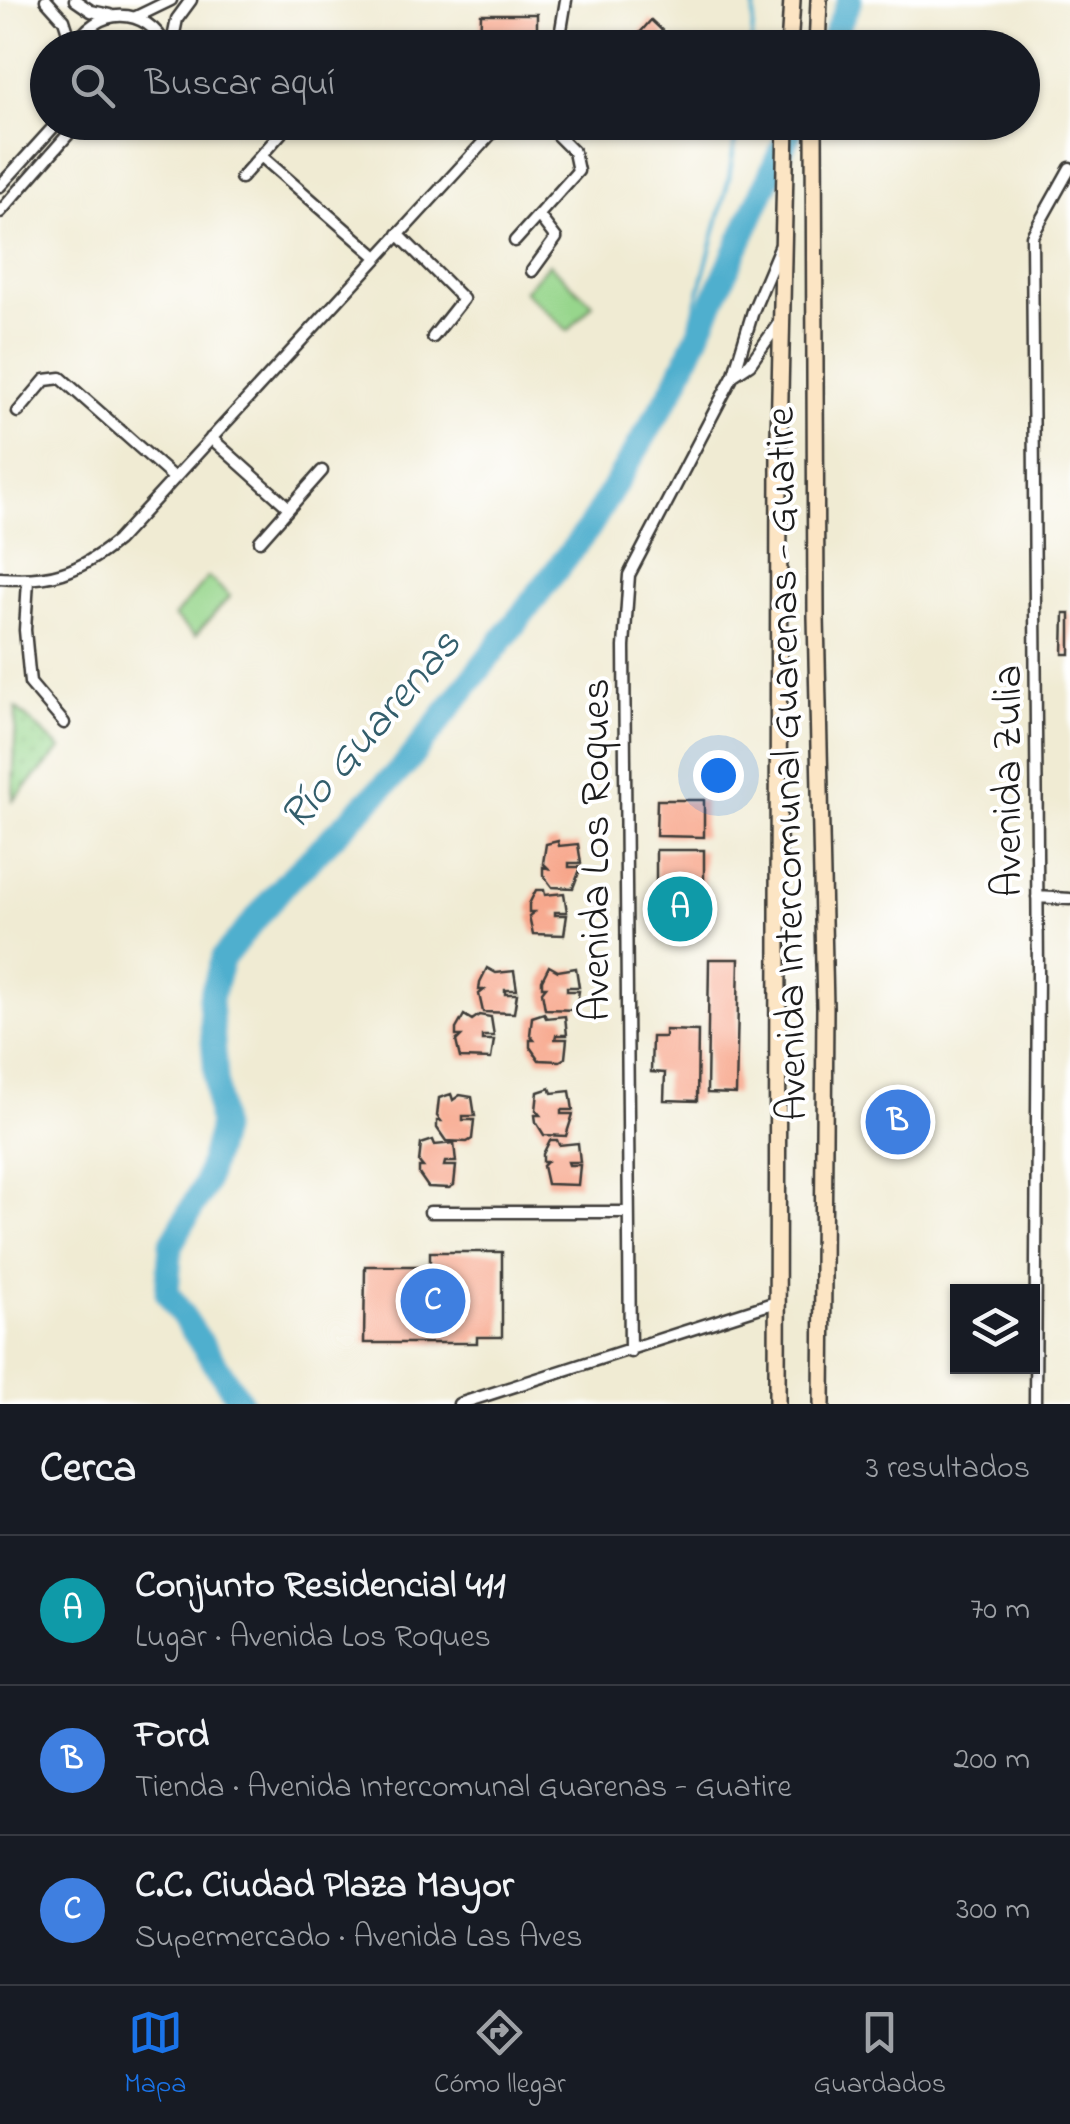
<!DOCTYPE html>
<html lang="es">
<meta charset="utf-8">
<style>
:root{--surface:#171b24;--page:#20242c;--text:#f1f3f6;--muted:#9ea1a6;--line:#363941;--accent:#1a73e8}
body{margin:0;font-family:"Indie Flower",sans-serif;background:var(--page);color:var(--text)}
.controls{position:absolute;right:30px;bottom:30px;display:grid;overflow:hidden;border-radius:0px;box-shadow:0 2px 8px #0004}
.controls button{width:90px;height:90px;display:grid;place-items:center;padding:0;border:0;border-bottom:2px solid var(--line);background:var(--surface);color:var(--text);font:50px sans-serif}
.you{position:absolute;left:718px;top:775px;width:35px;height:35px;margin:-25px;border:8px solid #fff;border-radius:50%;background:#1a73e8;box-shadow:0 0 0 15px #1a73e833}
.badge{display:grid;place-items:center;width:65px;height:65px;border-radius:50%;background:var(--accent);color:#fff;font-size:32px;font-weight:700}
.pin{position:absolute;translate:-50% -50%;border:5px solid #fff;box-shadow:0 2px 10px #0006}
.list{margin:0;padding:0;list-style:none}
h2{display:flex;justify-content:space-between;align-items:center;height:130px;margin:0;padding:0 40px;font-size:42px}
h2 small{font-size:32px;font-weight:400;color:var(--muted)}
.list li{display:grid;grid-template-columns:65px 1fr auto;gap:30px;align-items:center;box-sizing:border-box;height:150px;padding:0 40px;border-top:2px solid var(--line)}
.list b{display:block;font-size:38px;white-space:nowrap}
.list p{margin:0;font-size:32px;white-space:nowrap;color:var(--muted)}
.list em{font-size:32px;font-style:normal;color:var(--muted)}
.icon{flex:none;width:55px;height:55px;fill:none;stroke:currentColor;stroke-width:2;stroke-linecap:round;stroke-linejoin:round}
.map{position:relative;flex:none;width:1070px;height:1404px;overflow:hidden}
.search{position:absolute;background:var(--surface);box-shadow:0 2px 8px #0004;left:30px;right:30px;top:30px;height:110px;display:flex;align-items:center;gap:25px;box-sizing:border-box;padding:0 35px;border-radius:55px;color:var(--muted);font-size:38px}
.sheet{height:580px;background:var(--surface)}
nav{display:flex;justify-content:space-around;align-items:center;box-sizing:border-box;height:140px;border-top:2px solid var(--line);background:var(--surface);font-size:28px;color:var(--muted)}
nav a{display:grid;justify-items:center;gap:5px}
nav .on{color:var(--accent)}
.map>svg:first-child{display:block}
</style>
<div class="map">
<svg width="1070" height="1404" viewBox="0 0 1070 1404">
<defs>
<pattern id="green-dots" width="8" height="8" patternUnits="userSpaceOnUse" patternTransform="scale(2.5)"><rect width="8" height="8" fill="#97d68c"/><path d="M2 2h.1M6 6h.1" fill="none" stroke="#82b778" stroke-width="1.8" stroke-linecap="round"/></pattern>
</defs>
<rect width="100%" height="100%" fill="#fff"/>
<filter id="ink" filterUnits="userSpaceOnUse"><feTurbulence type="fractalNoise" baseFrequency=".01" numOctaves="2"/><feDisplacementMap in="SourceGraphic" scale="20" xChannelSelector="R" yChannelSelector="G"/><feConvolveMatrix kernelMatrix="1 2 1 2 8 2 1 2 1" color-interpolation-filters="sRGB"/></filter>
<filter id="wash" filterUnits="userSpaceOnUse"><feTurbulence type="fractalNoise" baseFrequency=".0048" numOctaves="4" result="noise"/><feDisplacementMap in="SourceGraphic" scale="40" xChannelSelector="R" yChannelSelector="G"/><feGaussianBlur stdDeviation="2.25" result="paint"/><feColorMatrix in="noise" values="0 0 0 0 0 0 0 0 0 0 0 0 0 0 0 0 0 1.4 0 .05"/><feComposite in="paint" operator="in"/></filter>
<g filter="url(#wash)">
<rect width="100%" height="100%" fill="#f0ebd3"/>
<path fill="url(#green-dots)" stroke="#5a7954" stroke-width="2.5" d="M112 27 139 31 154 47H86L96 35Z
M16 708 61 749 13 801Z"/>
<path fill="#97d68c" stroke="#5a7954" stroke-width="2.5" d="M549 264 593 304 568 331 524 291Z
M208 577 230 596 195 636 174 617Z"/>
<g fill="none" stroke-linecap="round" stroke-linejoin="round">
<path stroke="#4fafce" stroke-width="4" d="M751 48 755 0
M674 387 729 178 738 122"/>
<path stroke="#4fafce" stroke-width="25" d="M829 48 850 0
M242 1404 167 1292 171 1244 205 1185 220 1130 210 1000 223 958 284 885 405 765 589 528 674 387 794 122"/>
</g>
<g id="blocks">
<path fill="#f7a488" d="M481 14H537V48H480Z
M651 20 666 34 653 48H638L632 42Z
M1064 613H1070V654H1063Z
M657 800H704V837L656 836Z
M558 841 559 846 578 844 581 863H569V867H581L573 888 552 887 543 875V867L548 868 543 863 546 844Z
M656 850H704V887L656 886Z
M536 890H544L545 895 564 893 567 912H555V915H567L564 935 533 934 529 916 534 912H529V904Z
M656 890 704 891V927H656Z
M709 959H739L736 1094 707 1093Z
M549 966 558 971 576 968 579 987H567V991H579L576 1010 545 1009 542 992 546 987H542V980Z
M487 968 496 973 514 971 517 990H505V994H517L514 1013 483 1012 479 994 484 990H479L480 982Z
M544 1013 546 1018 565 1016 567 1035H556L555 1039H567L565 1058 560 1061 539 1060 530 1047V1040H534L530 1035 532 1017Z
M464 1015 472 1020 479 1015 491 1017 494 1036H482V1040H494L491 1059 460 1058 456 1041 461 1036H456V1029Z
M665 1030 698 1031 697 1101 664 1100 665 1073 651 1072 652 1037H665Z
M550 1088 552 1093 570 1091 573 1110H561V1114H573L566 1136 544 1135 536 1122 535 1115H540L536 1110 538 1092Z
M451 1094 453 1100 460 1095 472 1097 475 1116H463V1120H474L472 1139 467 1142 446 1141 437 1128V1121H441L437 1116 439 1098Z
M433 1140 435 1145 454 1143 456 1162H445L444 1166H456L454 1185 449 1188 428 1187 419 1174V1167H423L419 1162 421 1144Z
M550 1140H557L559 1145 578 1143 580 1162H568L569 1165H580L578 1185 547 1184 543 1166 547 1162H543V1154Z
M430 1252H502V1337H477V1343H364L365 1266H430Z"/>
</g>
</g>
<g filter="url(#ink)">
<use href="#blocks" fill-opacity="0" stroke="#3c3b37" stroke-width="2.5"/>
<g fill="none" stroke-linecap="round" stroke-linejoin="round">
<g stroke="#3c3b37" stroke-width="15">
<path id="minor" d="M46 0 64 20 73 48
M75 0 91 11 110 15
M136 17 171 0
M74 48C95 5 147 5 167 48
M171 48 177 19 191 0
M558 48 566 0
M261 156 377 257
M241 178 291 122
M0 186 58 122
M0 212 79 122
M398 234 463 299 433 337
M515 241 578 171 574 152 544 122
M532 271 556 238 539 216
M735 374 750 364 781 320
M18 412 45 380 61 378 174 478
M211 438 289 508
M260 541 322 471
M0 578C50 582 78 573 117 541L502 122
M28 580 25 630 30 683 64 723
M1037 897 1070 899
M430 1212H628
M630 1352 624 647 629 575 734 374 753 311 780 247
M459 1404 776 1302
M1035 1404 1038 973 1032 236 1070 168"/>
</g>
<g stroke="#3c3b37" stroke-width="20">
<path id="secondary" d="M789 48 792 0
M817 48 819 0
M814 122 816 617 825 1007 822 1404
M777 1404 779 439 786 122"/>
</g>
<use href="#minor" stroke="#fff" stroke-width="10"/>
<use href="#secondary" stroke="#fce5c4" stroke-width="15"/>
</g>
</g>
<g text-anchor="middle" stroke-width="8" stroke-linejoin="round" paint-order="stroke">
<g font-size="42" fill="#1c1c1c" stroke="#fff">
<text transform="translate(784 764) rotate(-91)" y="15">Avenida Intercomunal Guarenas - Guatire</text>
<text transform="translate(1005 781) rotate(-90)" y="15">Avenida Zulia</text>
<text transform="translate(593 850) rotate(-90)" y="15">Avenida Los Roques</text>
</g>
<g font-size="45" font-style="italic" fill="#335e6c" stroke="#fff">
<text transform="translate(368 728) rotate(-49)" y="16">Río Guarenas</text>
</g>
</g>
</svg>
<div class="controls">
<button><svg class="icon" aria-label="layers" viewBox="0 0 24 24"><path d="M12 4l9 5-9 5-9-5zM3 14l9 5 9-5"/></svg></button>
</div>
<div class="you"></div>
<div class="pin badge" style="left:680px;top:909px;background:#0f9aa8">A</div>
<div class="pin badge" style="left:898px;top:1122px;background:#3f7fe0">B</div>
<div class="pin badge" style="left:433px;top:1301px;background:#3f7fe0">C</div>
<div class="search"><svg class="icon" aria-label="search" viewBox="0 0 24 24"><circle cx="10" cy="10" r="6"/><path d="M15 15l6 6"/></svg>Buscar aquí</div>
</div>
<section class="sheet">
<h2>Cerca<small>3 resultados</small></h2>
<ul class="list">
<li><span class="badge" style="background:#0f9aa8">A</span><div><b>Conjunto Residencial 411</b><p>Lugar · Avenida Los Roques</p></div><em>70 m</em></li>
<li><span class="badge" style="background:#3f7fe0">B</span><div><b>Ford</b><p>Tienda · Avenida Intercomunal Guarenas - Guatire</p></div><em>200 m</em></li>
<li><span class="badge" style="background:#3f7fe0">C</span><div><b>C.C. Ciudad Plaza Mayor</b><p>Supermercado · Avenida Las Aves</p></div><em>300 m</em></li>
</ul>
</section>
<nav>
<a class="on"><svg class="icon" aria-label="map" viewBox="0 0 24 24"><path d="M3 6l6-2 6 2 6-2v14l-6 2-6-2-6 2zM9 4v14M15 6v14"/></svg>Mapa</a>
<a><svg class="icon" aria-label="directions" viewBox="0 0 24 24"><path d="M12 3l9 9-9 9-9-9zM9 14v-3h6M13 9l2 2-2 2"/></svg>Cómo llegar</a>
<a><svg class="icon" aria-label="saved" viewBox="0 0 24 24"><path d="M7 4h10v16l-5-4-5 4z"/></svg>Guardados</a>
</nav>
